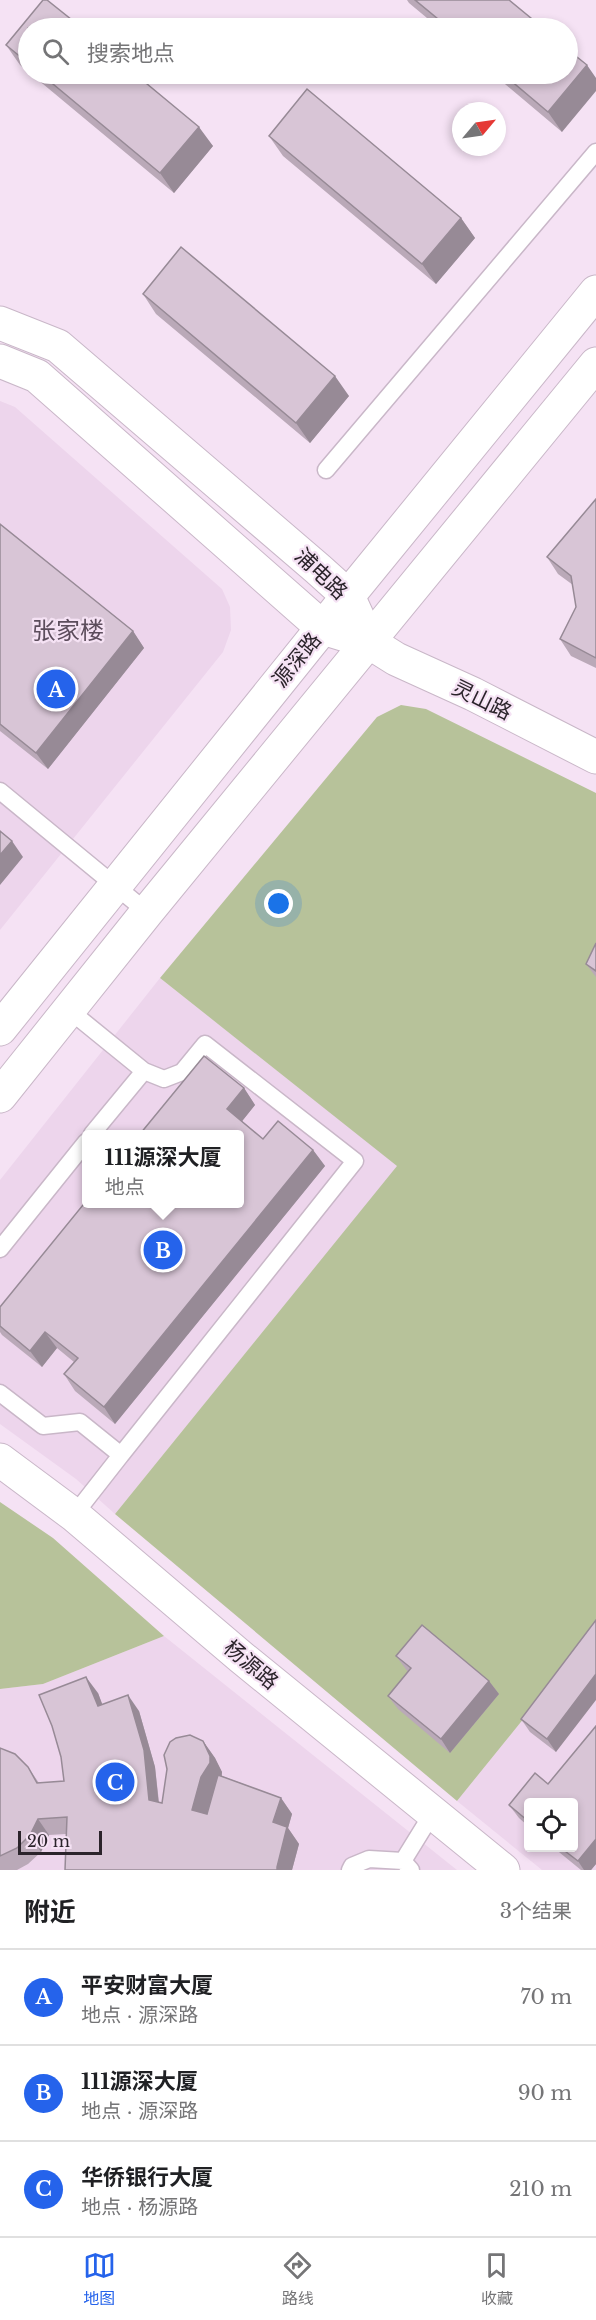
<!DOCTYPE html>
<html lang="zh">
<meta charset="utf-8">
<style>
:root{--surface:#fff;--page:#f2f2f2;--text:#202124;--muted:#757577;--line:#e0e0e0;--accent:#2563eb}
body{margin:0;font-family:"Libre Baskerville","Noto Sans SC",serif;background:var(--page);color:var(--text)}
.controls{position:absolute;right:18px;bottom:18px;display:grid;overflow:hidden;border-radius:6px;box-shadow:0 3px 9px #0003}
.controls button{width:54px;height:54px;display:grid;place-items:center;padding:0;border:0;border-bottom:2px solid var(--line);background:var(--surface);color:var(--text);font:30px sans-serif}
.compass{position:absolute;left:452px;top:102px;width:54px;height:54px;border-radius:50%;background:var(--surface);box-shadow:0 3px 9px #0003;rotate:61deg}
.scale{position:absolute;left:18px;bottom:15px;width:84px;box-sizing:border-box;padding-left:6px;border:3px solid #2b242b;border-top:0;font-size:16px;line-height:21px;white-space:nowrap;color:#2b242b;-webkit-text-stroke:4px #f5e2f4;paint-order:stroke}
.you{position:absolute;left:279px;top:904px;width:21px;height:21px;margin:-15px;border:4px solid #fff;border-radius:50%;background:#1a73e8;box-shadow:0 0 0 9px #1a73e833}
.badge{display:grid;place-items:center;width:39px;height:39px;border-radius:50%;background:var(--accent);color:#fff;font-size:20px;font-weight:700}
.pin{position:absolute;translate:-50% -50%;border:3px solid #fff;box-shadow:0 2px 6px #0006}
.popup{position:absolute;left:82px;top:1130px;width:162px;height:78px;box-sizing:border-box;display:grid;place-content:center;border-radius:6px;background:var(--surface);filter:drop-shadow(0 2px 4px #0005);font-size:20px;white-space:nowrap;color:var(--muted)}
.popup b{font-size:22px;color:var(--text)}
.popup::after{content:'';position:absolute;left:50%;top:100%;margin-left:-12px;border:12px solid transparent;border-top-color:var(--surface)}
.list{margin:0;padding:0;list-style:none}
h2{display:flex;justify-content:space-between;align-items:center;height:78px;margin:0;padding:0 24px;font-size:26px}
h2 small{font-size:20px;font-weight:400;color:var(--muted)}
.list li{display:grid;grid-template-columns:39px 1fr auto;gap:18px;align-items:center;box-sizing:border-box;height:96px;padding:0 24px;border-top:2px solid var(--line)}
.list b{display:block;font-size:22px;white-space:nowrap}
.list p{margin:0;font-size:20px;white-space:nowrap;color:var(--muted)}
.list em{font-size:20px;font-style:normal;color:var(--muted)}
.icon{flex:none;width:33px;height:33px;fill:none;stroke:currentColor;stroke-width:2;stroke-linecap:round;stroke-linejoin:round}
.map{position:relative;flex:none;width:596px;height:1870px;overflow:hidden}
.search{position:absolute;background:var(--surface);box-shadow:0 3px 9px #0003;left:18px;right:18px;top:18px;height:66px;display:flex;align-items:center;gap:15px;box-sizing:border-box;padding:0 21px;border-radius:33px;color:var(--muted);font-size:22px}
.sheet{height:366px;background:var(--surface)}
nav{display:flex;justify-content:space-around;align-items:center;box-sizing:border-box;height:84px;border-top:2px solid var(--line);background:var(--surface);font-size:16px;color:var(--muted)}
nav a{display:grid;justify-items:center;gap:3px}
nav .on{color:var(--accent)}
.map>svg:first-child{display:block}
</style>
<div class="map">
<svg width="596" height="1870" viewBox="0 0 596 1870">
<rect width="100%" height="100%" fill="#f5e2f4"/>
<path fill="#edd5ec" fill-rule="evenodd" d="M0 401 15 407 222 589 230 607 231 630 223 652 0 930Z
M160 978 398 1166 115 1514 76 1479 0 1424V1180ZM86 1134H240V1204H86Z
M596 1629V1870H542L457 1801ZM528 1802H574V1848H528Z
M164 1636 457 1870H0V1689L43 1684Z"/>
<path fill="#b7c29a" d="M401 705 426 709 596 793V1629L457 1801 115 1514 397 1166 160 978 377 717Z
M0 1502 53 1538 164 1636 43 1684 0 1689Z"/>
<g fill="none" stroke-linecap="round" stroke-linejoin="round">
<g stroke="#c9b7c8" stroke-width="19">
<path id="service" d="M326 470 596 152
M0 791 147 912
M92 1134 144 1071
M0 1249 86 1142
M0 1393 43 1426 80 1422 121 1455 355 1161 205 1044 182 1072 164 1079 144 1071 69 1010
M74 1515 121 1455
M403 1861 432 1814
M350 1870 352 1866 369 1859 403 1861 411 1870"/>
</g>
<g stroke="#c9b7c8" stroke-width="35">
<path id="minor" d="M369 642 396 659 473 694 596 757"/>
</g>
<g stroke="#c9b7c8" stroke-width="35">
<path id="tertiary" d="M0 323 58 346 318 569 348 596 369 642
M0 361 37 376 323 628 349 636
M0 1460 74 1515 241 1657 503 1870"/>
</g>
<g stroke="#c9b7c8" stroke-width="35">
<path id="secondary" d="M0 1029 348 596 596 292
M0 1096 147 912 596 364"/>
</g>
<use href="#service" stroke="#fff" stroke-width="16"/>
<use href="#minor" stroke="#fff" stroke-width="33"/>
<use href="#tertiary" stroke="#fff" stroke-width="33"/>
<use href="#secondary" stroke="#fff" stroke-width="33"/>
</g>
<path fill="#baa9b8" d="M407 0H509L543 28H439L409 3Z
M28 28V72L20 65 6 45Z
M31 74H135L213 146 174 193Z
M493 74H567L562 132Z
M269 136 461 218 475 238 436 284 283 156Z
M143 294 349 396 310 443 156 314Z
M596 499V668L571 656 560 639 576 607 573 585 558 574 547 557Z
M0 524 133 631 144 648 48 769 0 731Z
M596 943V977L586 964Z
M244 1088 255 1105 242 1121 263 1139 313 1150 325 1166 115 1424 75 1391 64 1374 74 1362 57 1348 42 1367 2 1335 0 1332V1307L240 1134Z
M596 1620 556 1752 530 1732 521 1719Z
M396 1656 489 1681 499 1694 450 1753 398 1709 388 1696 408 1672Z
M98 1693 102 1704 139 1711 155 1767 159 1802 162 1803 203 1741 215 1758 222 1772V1776L281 1798 292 1814 288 1828 299 1844 292 1870H65L66 1834 49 1835 41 1852 28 1864 17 1870H0V1748L28 1767 39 1783 64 1781Z
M548 1784 596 1864 591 1870H581L554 1848H573L528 1803V1826L519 1818 509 1805Z"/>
<path fill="#978a96" d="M587 65 596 78V91L562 132 548 112Z
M199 127 213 146 174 193 160 173Z
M461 218 475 238 436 284 422 264Z
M335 376 349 396 310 443 296 423Z
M133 631 144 648 48 769 36 753Z
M12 841 23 857 0 885V855Z
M244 1088 255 1105 239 1125 227 1109Z
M313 1150 325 1166 115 1424 104 1407Z
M45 1332 57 1348 42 1367 30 1351Z
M596 1674V1700L556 1752 547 1739Z
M86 1677 98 1693 109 1722 98 1706Z
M489 1681 499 1694 450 1753 441 1739Z
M128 1695 139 1711 155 1767 160 1816 149 1800Z
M203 1741 215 1758 222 1772 221 1780 213 1793 203 1827 192 1810Z
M281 1798 292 1814 288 1828 299 1844 292 1870H277L273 1822Z
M38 1819 49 1835 41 1852 30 1835Z
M596 1839V1864L591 1870H584L578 1861Z"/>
<path fill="#d8c5d6" stroke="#978a96" stroke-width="1.5" d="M43 0H47L82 28H28V63L6 45Z
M415 0H509L543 28H449Z
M567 49 587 65 548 112 503 74H567Z
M41 74H135L199 127 160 173Z
M307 89 461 218 422 264 269 136Z
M181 247 335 376 296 423 143 294Z
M596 499V658L560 639 576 607 571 576 547 557Z
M0 524 133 631 36 753 0 724Z
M0 831 12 841 0 855Z
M596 943V971L586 964Z
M204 1056 244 1088 227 1109 263 1139 278 1121 313 1150 104 1407 64 1374 78 1358 45 1332 30 1351 0 1326V1307L87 1200V1203H240V1134H140Z
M596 1620V1674L547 1739 521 1719Z
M422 1625 489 1681 441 1739 388 1696 411 1668 396 1656Z
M86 1677 98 1706 128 1695 144 1750 149 1800 162 1803 167 1769 164 1755 170 1742 176 1738 190 1735 203 1741 210 1756V1763L201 1777 192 1810 207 1814 218 1775 281 1798 273 1822 287 1827 277 1867V1870H65L67 1817 38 1819 30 1835 17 1848 0 1856V1748L15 1754 28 1767 37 1783 64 1781 61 1757 52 1726 39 1695Z
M596 1726V1839L578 1861 561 1848H573V1803H528V1821L509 1805 535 1773 548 1784Z"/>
<g text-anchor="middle" stroke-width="4.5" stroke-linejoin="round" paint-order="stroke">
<g font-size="21" fill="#2b242b" stroke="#f5e2f4">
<text transform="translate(321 574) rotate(44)" y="7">浦电路</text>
<text transform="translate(297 660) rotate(-51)" y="7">源深路</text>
<text transform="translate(482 700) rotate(26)" y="7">灵山路</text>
<text transform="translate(251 1665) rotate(40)" y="7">杨源路</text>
</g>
<g font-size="24" fill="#5c4d5c" stroke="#f5e2f4">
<text x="68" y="639">张家楼</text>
</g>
</g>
</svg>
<div class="controls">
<button><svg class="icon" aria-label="locate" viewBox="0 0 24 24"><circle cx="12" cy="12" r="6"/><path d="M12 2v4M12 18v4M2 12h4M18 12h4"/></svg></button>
</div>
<svg class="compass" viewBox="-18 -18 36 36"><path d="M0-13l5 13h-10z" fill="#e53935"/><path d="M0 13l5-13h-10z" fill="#757577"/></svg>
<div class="scale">20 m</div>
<div class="you"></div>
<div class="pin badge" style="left:56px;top:689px">A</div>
<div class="pin badge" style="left:163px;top:1250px">B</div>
<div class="popup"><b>111源深大厦</b>地点</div>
<div class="pin badge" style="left:115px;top:1782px">C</div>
<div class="search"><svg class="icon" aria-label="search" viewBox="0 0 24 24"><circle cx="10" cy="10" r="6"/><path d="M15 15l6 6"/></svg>搜索地点</div>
</div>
<section class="sheet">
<h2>附近<small>3个结果</small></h2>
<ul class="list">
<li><span class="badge">A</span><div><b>平安财富大厦</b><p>地点 · 源深路</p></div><em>70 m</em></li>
<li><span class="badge">B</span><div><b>111源深大厦</b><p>地点 · 源深路</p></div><em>90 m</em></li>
<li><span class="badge">C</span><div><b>华侨银行大厦</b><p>地点 · 杨源路</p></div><em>210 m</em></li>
</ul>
</section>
<nav>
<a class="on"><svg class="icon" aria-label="map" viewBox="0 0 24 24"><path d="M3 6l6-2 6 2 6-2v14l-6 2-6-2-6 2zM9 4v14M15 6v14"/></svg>地图</a>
<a><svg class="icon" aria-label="directions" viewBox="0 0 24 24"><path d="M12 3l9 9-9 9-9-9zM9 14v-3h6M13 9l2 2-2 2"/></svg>路线</a>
<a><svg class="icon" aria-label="saved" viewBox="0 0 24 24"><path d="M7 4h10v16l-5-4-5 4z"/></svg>收藏</a>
</nav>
